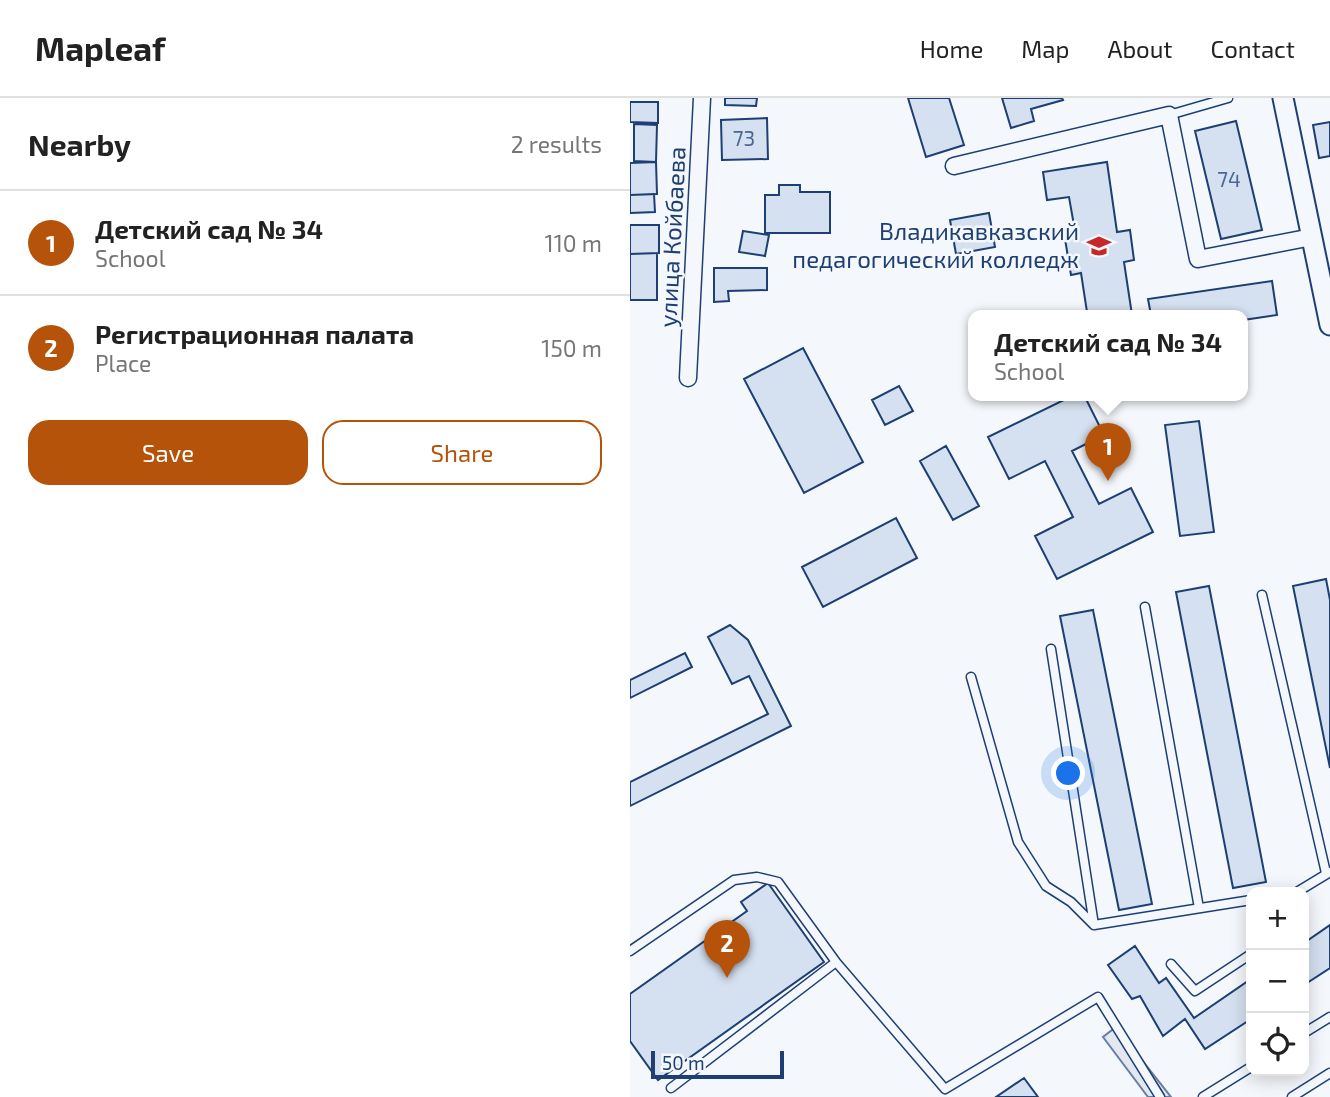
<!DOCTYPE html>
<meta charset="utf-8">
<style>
:root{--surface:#fff;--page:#f6f6f6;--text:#222;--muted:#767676;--line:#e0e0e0;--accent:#b45309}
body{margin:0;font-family:"Exo 2",sans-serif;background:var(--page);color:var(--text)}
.controls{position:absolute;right:21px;bottom:21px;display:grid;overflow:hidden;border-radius:14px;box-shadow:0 4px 18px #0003}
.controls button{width:63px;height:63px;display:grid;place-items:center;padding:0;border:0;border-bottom:2px solid var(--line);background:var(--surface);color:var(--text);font:35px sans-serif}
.scale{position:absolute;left:21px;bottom:18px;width:133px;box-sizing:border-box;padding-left:7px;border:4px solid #1d3f73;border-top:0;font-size:19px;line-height:24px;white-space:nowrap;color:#1d3f73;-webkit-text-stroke:5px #f4f7fb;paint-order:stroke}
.you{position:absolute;left:439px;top:676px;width:24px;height:24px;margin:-18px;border:5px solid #fff;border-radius:50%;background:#1a73e8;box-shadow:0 0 0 10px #1a73e833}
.badge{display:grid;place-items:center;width:46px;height:46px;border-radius:50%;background:var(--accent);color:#fff;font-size:23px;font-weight:700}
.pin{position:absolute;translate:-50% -58px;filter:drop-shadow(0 2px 4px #0008)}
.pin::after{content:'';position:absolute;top:37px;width:24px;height:21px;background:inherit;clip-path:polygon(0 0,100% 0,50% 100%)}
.popup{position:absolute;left:338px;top:212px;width:280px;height:91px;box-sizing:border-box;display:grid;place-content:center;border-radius:14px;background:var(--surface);filter:drop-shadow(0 2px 5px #0005);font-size:23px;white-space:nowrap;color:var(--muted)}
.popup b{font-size:26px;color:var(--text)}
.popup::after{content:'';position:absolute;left:50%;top:100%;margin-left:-14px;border:14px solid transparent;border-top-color:var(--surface)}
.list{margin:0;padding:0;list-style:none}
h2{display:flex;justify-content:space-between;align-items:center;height:91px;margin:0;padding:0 28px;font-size:30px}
h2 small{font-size:23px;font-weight:400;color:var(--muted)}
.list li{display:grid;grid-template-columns:46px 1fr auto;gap:21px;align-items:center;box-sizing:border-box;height:105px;padding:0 28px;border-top:2px solid var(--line)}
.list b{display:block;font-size:26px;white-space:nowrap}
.list p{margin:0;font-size:23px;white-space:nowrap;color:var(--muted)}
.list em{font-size:23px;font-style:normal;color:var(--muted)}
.actions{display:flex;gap:14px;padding:21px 28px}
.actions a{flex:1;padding:16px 0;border:2px solid var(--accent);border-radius:21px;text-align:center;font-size:24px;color:var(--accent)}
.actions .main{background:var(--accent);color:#fff}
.icon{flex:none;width:38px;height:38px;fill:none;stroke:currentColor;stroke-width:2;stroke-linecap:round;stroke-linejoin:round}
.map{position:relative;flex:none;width:700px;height:999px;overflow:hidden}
header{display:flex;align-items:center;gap:42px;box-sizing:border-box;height:98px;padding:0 35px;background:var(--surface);border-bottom:2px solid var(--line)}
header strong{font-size:33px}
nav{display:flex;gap:38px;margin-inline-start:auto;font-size:24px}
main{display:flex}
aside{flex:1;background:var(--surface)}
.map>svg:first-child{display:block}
</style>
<header>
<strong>Mapleaf</strong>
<nav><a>Home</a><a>Map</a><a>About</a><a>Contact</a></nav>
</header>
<main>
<aside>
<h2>Nearby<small>2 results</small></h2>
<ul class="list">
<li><span class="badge">1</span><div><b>Детский сад № 34</b><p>School</p></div><em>110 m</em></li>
<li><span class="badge">2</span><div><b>Регистрационная палата</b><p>Place</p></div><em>150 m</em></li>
</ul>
<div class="actions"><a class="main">Save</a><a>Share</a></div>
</aside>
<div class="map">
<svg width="700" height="999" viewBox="0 0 700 999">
<rect width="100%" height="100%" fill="#f4f7fb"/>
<path fill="#e3e8f0" stroke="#687fa3" stroke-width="2" d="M486 929 541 999H518L473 939Z"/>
<path fill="#d5e0f0" stroke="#1d3f73" stroke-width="2" d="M95 0H127L126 8 95 7Z
M278 0H319L334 47 296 59Z
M372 0H432L433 2 401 11 404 23 381 30Z
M0 4H28V25L0 24Z
M137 20 138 61 92 62 91 22Z
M606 23 632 132 591 141 565 33Z
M700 24V58L689 60 683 27Z
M4 26 27 27 26 64 4 63Z
M26 64 27 96 0 97V65Z
M477 64 487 134 500 132 504 162 494 164 502 217H438L457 214 451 175 441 177 434 135 445 133 439 99 417 102 413 74Z
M149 87H170V94H200V135H135V97H149Z
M24 96 25 114 0 115V97Z
M359 115 365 149 326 156 320 122Z
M0 127H29V155L0 156Z
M113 133 139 137 135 158 109 154Z
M27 155V202H0V156Z
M84 170H137V192L98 193 99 203 84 204Z
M642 183 647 217 613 222V217H521L518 201Z
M173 250 233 364 174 395 114 281Z
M269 288 283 313 255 327 242 302Z
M444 297H454L474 337 442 353 469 406 501 390 523 434 427 481 405 438 443 419 415 363 379 381 358 339Z
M569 323 584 434 550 438 535 327Z
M316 348 349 408 323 422 290 363Z
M266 420 287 460 193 509 172 469Z
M696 481 700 502V670L663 488Z
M579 488 636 784 603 790 546 494Z
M463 512 522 806 489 812 430 518Z
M100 527 118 542 161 628 0 708V684L138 616 119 578 102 586 78 539Z
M55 555 62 569 0 600V582Z
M138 785 194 864 28 982 0 943V896L117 813 111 804Z
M700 827V870L674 887V845Z
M505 848 529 885 536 880 564 920 621 881V921L575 951 555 921 533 938 510 898 502 901 478 867Z
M394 980 408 999H366Z"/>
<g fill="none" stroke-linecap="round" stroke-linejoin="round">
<g stroke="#1d3f73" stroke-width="11">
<path id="service" d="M539 17 598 0
M632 497 696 775
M515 509 569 810
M421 551 464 827 621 802
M341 579 388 744 416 788 441 804 464 827
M667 794 700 774
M0 853 104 782 127 779 148 784 206 864
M541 866 565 893 621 856
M674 935 700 919
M41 990 206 864 315 991 468 899 530 999
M573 999 621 969
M662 999 700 975"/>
</g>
<g stroke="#1d3f73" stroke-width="19">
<path id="minor" d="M324 68 539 17 568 161 682 139
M58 280 72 0"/>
</g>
<g stroke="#1d3f73" stroke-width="23">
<path id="tertiary" d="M653 0 700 227"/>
</g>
<use href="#service" stroke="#f4f7fb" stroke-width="8"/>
<use href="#minor" stroke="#f4f7fb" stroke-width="16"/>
<use href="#tertiary" stroke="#f4f7fb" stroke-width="19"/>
</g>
<defs>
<g id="university-bare" transform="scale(1.89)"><path d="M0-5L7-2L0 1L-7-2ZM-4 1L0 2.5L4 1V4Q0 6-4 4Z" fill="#c62828" stroke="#f4f7fb" stroke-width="2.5" paint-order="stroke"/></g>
</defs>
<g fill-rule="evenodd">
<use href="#university-bare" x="469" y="148"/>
</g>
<g text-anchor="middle" stroke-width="5" stroke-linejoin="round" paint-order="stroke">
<g font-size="21" fill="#4b6792">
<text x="114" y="48">73</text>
<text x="599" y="89">74</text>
</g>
<g font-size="24" fill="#1d3f73" stroke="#f4f7fb" text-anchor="end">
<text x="449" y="142">Владикавказский<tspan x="449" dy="28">педагогический колледж</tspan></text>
</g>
<g font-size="24" fill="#1d3f73" stroke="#f4f7fb">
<text transform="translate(43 139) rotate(-87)" y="8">улица Койбаева</text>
</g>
</g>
</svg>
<div class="controls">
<button>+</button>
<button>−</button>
<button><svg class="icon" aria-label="locate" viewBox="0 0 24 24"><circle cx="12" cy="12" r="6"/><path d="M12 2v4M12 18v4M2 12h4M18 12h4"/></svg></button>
</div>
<div class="scale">50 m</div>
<div class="you"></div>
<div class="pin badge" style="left:478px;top:383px">1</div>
<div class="popup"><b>Детский сад № 34</b>School</div>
<div class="pin badge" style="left:97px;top:880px">2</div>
</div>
</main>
